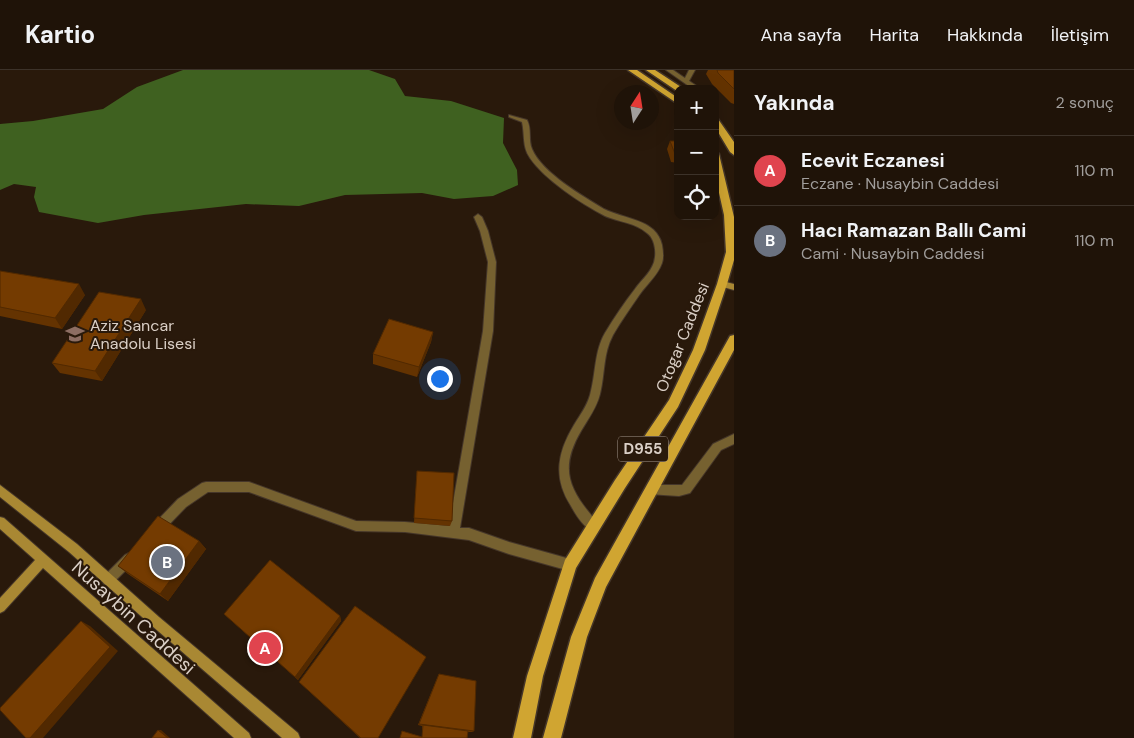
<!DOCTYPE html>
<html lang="tr">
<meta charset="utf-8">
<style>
:root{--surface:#1f1308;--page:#271c12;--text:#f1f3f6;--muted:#a19e9c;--line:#3c3229;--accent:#de98f3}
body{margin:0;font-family:"DM Sans",sans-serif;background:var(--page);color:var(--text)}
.controls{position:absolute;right:15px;top:15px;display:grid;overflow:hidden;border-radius:10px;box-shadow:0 5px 20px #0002}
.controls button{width:45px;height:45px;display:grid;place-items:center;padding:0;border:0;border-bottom:1px solid var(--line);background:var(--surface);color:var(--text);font:25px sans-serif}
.compass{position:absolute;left:614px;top:15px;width:45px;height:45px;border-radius:50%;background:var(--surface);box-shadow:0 5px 20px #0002;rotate:12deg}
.you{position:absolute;left:439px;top:308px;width:18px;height:18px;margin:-12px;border:4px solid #fff;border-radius:50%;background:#1a73e8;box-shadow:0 0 0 8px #1a73e833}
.badge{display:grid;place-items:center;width:32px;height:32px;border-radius:50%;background:var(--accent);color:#fff;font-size:16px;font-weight:700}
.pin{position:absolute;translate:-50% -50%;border:2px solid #fff;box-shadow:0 1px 5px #0006}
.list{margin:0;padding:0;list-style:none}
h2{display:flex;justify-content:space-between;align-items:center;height:65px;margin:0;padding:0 20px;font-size:21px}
h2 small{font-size:16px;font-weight:400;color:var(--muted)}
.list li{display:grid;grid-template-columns:32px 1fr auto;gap:15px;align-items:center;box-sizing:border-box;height:70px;padding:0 20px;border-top:1px solid var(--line)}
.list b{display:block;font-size:19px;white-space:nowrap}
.list p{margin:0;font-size:16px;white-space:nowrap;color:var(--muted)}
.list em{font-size:16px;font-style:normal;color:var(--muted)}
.icon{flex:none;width:28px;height:28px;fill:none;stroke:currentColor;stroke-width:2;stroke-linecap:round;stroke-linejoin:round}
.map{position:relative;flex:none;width:734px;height:668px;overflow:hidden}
header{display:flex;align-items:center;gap:30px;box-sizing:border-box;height:70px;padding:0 25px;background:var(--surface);border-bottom:1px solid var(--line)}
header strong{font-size:24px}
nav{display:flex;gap:28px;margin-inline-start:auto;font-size:18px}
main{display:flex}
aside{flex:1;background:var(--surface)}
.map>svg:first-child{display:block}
</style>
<header>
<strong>Kartio</strong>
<nav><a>Ana sayfa</a><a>Harita</a><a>Hakkında</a><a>İletişim</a></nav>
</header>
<main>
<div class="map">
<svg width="734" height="668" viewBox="0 0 734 668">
<rect width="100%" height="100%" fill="#29190b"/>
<path fill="#3f6120" d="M183 0H369L395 9 405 26 451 31 504 48 503 73 517 100 518 115 493 126 454 129 422 123 345 125 299 136 246 134 144 145 98 153 39 142 34 127 36 117 14 114 0 120V54L33 51 103 39 137 17Z"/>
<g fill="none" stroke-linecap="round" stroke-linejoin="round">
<g stroke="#453629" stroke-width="2">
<path id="lane" d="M689 0H695L689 11H685L684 10Z"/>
</g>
<g stroke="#453629" stroke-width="2">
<path id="street" d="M666 0H673L701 19H693Z
M509 45 527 50C532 59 528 70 532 79 542 103 583 126 604 139 623 149 657 149 662 175 663 181 664 187 662 193 658 205 647 214 640 224 631 237 621 251 613 265 603 283 605 304 600 324 597 337 588 349 581 361 558 400 570 421 597 452L599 456 597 460 593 461C584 458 576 445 571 436 553 408 557 383 574 355 580 345 587 336 590 325 596 304 594 282 605 263 614 248 624 233 635 219 642 209 654 200 655 187 656 179 654 168 647 163 636 153 619 152 605 146 582 134 545 110 530 88 522 77 525 65 522 52L509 47Z
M478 144 482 147 488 161 496 192 493 261 460 458H469L509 472 570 489 574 491 576 495 574 499 570 501 509 484 469 470 405 462 356 461 249 422H208L186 437 160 464 156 466 152 464 150 460 152 456 178 429 202 413 206 412H249L356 451 405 452 449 456 483 261 488 192 480 161 474 147Z
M734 364V374L721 380 690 423 679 426 648 424 646 420 648 416 652 415H682L713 374Z
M129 483 133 485 135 489 133 493 112 514 108 516 104 514 102 510 104 506 125 485Z"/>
</g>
<g stroke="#453629" stroke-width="2">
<path id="secondary" d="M722 211 734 214V220L719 216 718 214 719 212Z
M0 415 77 474 159 547 298 663 300 668H282L151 555 69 482 0 427Z
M0 447 4 448 249 663 251 668H234L43 498 4 541 0 543V528L35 490 0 459Z"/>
</g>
<g stroke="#453629" stroke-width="3">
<path id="primary" d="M628 0H637L678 28V34Z
M646 0H655L684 19H678L677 21Z
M715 49H718L734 72V85L730 82 715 57Z
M715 81 719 84 734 147V190L727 214 705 280 678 337 625 418 576 498 543 606 531 668H513L527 606 565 490 615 410 669 330 693 280 717 214 726 182 724 145 715 105Z
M734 265V280L606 517 587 567 561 668H543L571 567 595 508 730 266Z"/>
</g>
<use href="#lane" fill="#766130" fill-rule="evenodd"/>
<use href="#street" fill="#766130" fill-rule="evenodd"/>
<use href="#secondary" fill="#a98833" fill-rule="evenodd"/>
<use href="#primary" fill="#d0a531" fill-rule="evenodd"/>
</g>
<path fill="#643301" d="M708 0H734V34L731 33 712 14 706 4Z
M670 71H678V93L671 92 667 79Z
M0 201 85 225 62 259 0 246Z
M146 240 102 311 60 303 52 293Z
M433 262 431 272 417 307 373 294V284Z
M417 401 452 451 450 456 414 453Z
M199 471 206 479 168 531 128 504 118 496Z
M224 544 340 546 341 551 298 610Z
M439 604 474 661 472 662H468L467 668H400L402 661 422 667V656L418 655 438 606Z
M299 612 378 668H360Z"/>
<path fill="#512901" d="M79 214 85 225 62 259 55 248Z
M141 229 146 240 102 311 95 301Z
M433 262 431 272 417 307 419 297Z
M199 471 206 479 168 531 160 524Z
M340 546 341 551 298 610 295 607Z
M81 551 90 556 118 581 43 668H30Z
M158 660H161L170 668H168Z"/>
<path fill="#743b01" stroke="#512901" d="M717 0H734V19L718 3Z
M670 71H678V85L675 84Z
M0 201 79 214 55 248 0 237Z
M99 222 141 229 95 301 52 293Z
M389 249 433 262 419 297 373 284Z
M417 401 454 403 452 451 414 448Z
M158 446 199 471 160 524 118 496Z
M270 490 340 546 295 607 224 544Z
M355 536 426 587 378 668H361L299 612Z
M81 551 110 577 30 668H26L0 640V638Z
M439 604 476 611 474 661 419 654Z
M423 655 468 661 467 668H400L402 661 422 667Z
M158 660 168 668H152Z"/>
<defs>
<g id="school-bare" transform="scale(1.5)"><path d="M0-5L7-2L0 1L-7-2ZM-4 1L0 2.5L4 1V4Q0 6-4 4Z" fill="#8d6e63" stroke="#29190b" stroke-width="2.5" paint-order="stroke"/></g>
</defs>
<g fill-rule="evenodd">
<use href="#school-bare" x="75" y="264"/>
</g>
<g text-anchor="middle" stroke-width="4" stroke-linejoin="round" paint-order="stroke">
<rect fill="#29190b" stroke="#a5988e" stroke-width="1" x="618" y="366.5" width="50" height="25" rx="4"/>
<g font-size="15" font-weight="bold" fill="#dacfc6">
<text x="643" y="384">D955</text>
</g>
<g font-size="16" fill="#dacfc6" stroke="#29190b" text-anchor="start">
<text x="90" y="261">Aziz Sancar<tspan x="90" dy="18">Anadolu Lisesi</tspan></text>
</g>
<g font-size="16" fill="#dacfc6" stroke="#29190b">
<text transform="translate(682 267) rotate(-68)" y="6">Otogar Caddesi</text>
</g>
<g font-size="19" fill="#dacfc6" stroke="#29190b">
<text transform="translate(134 547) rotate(42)" y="7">Nusaybin Caddesi</text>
</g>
</g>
</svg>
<div class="controls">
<button>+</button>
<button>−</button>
<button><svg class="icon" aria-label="locate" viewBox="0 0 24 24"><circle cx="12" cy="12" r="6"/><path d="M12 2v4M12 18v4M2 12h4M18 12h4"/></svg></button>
</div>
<svg class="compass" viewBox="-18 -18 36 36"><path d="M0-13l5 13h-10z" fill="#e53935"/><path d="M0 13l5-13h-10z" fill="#a19e9c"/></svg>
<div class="you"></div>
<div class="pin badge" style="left:265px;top:578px;background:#e0444e">A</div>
<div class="pin badge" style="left:167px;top:492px;background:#6b7280">B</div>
</div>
<aside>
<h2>Yakında<small>2 sonuç</small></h2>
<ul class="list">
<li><span class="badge" style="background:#e0444e">A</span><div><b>Ecevit Eczanesi</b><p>Eczane · Nusaybin Caddesi</p></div><em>110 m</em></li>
<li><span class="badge" style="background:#6b7280">B</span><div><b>Hacı Ramazan Ballı Cami</b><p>Cami · Nusaybin Caddesi</p></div><em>110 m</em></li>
</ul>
</aside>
</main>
